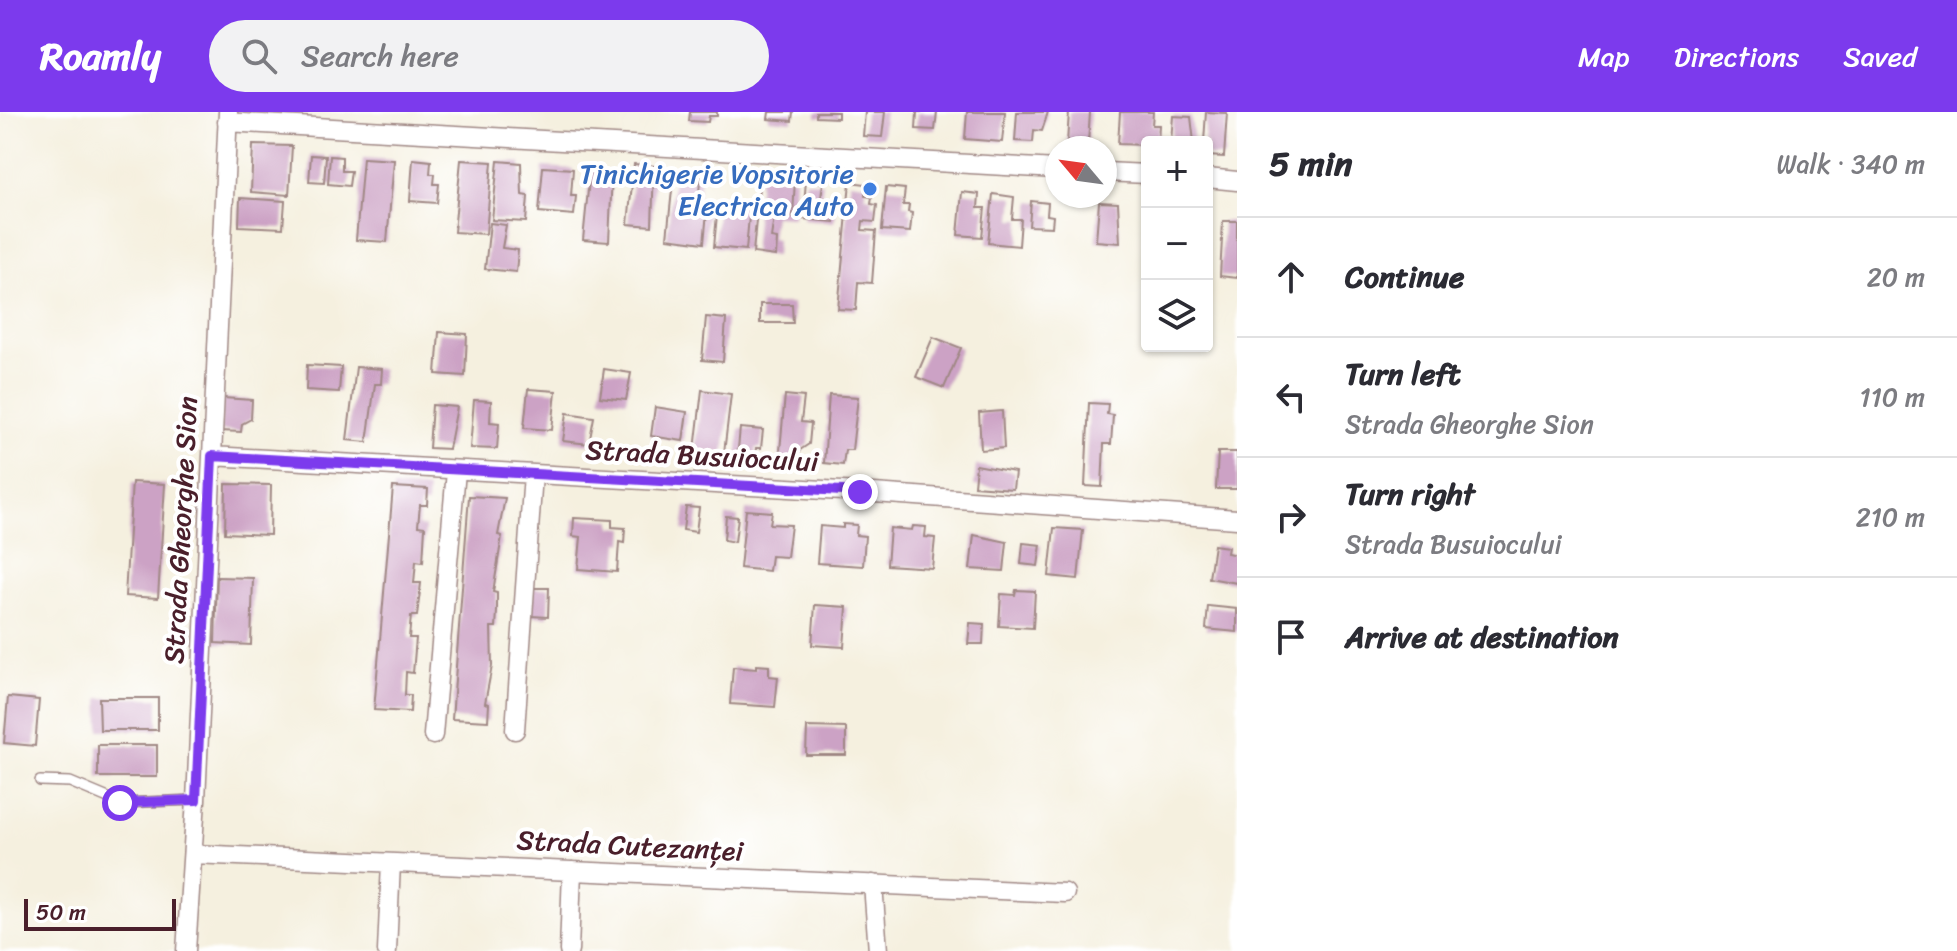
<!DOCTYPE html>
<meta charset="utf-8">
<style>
:root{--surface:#fff;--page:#f2f2f3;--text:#2b2b33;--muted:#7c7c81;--line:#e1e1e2;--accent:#7c3aed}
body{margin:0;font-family:Sriracha,sans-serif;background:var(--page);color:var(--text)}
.controls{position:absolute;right:24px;top:24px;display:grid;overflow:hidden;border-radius:8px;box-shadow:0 2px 6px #0004}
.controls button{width:72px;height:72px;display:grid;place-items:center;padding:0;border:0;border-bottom:2px solid var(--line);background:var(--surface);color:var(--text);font:40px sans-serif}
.compass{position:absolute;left:1045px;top:24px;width:72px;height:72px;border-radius:50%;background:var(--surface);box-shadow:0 2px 6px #0004;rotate:299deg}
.scale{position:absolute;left:24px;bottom:20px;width:152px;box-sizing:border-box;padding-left:8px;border:4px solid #4a1f2b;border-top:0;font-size:22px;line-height:28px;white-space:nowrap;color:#4a1f2b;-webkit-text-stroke:6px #fff;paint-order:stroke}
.stop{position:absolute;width:24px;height:24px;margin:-18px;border:6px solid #7c3aed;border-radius:50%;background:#fff}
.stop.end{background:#7c3aed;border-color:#fff;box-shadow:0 2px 8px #0008}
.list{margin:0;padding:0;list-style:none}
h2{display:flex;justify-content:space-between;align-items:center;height:104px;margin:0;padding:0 32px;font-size:34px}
h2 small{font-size:26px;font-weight:400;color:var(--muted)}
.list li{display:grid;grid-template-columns:52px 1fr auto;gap:24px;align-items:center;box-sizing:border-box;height:120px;padding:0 32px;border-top:2px solid var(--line)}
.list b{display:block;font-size:30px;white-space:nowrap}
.list p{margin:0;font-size:26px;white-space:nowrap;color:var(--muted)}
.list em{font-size:26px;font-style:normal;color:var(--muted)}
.icon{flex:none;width:44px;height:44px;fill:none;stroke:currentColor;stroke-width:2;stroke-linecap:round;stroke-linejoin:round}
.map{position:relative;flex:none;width:1237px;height:839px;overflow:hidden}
header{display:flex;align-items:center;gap:48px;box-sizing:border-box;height:112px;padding:0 40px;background:var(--accent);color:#fff}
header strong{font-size:38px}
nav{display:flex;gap:44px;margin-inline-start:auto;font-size:28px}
.search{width:560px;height:72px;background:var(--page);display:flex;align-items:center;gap:20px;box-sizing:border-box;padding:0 28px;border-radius:44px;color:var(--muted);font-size:30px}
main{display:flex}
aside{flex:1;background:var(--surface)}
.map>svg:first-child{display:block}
</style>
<header>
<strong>Roamly</strong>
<div class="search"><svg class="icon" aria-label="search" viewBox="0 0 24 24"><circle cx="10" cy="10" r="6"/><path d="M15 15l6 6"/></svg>Search here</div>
<nav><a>Map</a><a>Directions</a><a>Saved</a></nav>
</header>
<main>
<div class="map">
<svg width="1237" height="839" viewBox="0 0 1237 839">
<rect width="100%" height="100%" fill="#fff"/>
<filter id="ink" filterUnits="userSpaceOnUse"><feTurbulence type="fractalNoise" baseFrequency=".0125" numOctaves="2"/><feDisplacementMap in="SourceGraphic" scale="16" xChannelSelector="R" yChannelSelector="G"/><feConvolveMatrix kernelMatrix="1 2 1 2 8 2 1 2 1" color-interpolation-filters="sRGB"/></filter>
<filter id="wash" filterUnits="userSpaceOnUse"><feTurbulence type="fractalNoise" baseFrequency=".006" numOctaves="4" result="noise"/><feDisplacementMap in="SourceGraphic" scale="32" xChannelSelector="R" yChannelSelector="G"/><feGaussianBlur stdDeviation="1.8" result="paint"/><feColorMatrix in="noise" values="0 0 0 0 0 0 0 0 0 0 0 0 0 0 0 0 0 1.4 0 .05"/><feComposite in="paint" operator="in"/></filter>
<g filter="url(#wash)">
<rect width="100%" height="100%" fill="#f5f0df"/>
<g id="blocks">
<path fill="#cca2c5" d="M690 0H717V4H709L708 10 689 9Z
M769 0H793L792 9 768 7Z
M816 0H838V6L816 5Z
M865 0H885L882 25 863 24Z
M917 0H937L935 18 916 17Z
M967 0H1005L1002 30 965 27Z
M1017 0H1048L1042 19 1034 18 1033 30 1015 29Z
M1069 0H1090L1088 32 1067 31Z
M1120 0H1153L1152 13H1159L1158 30H1147V33L1118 32Z
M1206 0 1227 1 1224 45 1207 44V30H1204Z
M1173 4 1191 5 1194 30H1171Z
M253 33 292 34 289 83 251 80Z
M311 43 326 44 324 71 309 70Z
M330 44 342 45V59H351L349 74 328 72Z
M363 46 394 48 387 130 356 128Z
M413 47 431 49 430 62H435L434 72H439L437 91 410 89Z
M461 48 492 50 486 122 454 120Z
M498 49 521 51 522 83 528 84 526 110 492 108Z
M634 52 654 54 652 114 628 112Z
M543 55 573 57 571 84H576L574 103 539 100Z
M590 58 612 61 609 130 583 128Z
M674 59 701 61 697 99 707 100 704 131 667 126Z
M760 64 795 66 793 105 774 104 771 126 777 127 776 144 753 141Z
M806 68 823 71 821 86 836 87 834 110 803 107Z
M850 70 866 72 865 84 872 85 871 92 877 93 875 110 863 109 862 118 876 119 872 171 858 170 856 198 838 197Z
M886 75 905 77 903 93H909L908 100 912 101 910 120 882 118Z
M962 80 979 82 978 96H985L982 125 958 123Z
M993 82 1014 85 1012 107H1021L1019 134 988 131Z
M240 86 285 89 283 116 239 114Z
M1031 89 1048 91 1047 103 1053 104 1052 115 1029 114Z
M1099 90 1118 91 1120 131 1096 129Z
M718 91 750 93 746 138 714 135Z
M1223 109H1237V166L1220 164Z
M490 111 506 113 502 136 518 138 516 160 485 157Z
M760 192H792L793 211H760Z
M706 205 726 207 723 250 702 248Z
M439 220 467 222 465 264 436 262Z
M933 225 961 236 944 276 916 265Z
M307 253 341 255 339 280 306 278Z
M356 255 382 257 381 272H375L367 330 347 328Z
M604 257 631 261 626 288 600 285Z
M528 277 556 279 552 318 524 316Z
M702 278 731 282 724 341 695 338Z
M785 283 804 285 801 310 811 311 809 332 800 338 798 351 779 350Z
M829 283 858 285 852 338H845L843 353 824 351Z
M223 286 252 288 251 307 242 312 241 320 220 319Z
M474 288 491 289 490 310 499 311 497 337 470 336Z
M1089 291 1108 292 1107 302 1113 303 1111 332H1104L1102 375 1085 374Z
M432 293 457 295 449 337 429 336Z
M655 295 687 300 683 329 651 324Z
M1002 299 1004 336 981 338 979 301Z
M567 301 594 305 589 332 563 329Z
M740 316 763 318 761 336H756L755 348 737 347Z
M1218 340H1237V377H1216Z
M976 353 1015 360 1013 377 974 374Z
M132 370 165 372 158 486 125 484Z
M226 372 271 373 270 423 225 421Z
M393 375 428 377 427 393H420L418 414 425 415 423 450 416 449 414 471H421L417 504H411L409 526H416L413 561 406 560 405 583H411L410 600 374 598Z
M469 384 505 386 498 423 502 424 493 480 497 481V499L496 515H491L492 554 485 591 489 592 488 609 452 607Z
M686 395 699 396 696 420 683 418Z
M746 398 772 400 770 412 791 413 787 445 771 444 769 459 740 456Z
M726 404 738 405 735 430 724 428Z
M574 406 612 408V415L625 416 624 431 619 430 617 460 578 457 581 425 573 424Z
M843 412 857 413 856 423 865 424 863 454 817 451 820 414 843 416Z
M913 414 926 415 925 425 935 426 932 456 887 453 890 416 912 418Z
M1054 416 1083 418 1078 467 1049 464Z
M974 423 1007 430 1004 459 970 457Z
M1023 431 1041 433 1038 454 1021 452Z
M1214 433 1228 435 1227 441 1237 443V471L1209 466Z
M217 465 253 466 251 533 215 531Z
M532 476H549L548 505 531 504Z
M1016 478 1035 479 1033 516 999 514 1001 482 1015 483Z
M815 493 847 495 844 535 812 533Z
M1208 494 1237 497V520L1206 517Z
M970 511 984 512 983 532H968Z
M756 553 769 554V564L778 565 775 595 730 592 733 555 756 557Z
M8 585 39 588 35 634 4 631Z
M99 586H158V618H100Z
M807 615 846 616V643H806Z
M98 633H157V665H98Z"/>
</g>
</g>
<g filter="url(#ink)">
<use href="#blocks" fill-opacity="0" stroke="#a08885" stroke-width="2"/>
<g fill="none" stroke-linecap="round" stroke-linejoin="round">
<g stroke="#a08885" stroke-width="12">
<path id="service" d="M40 669 70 670 120 691 196 688"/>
</g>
<g stroke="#a08885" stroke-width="21">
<path id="minor" d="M227 10 1057 57
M1105 60 1147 62
M1207 66 1237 69
M212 344 860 380 1237 407
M515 618 533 362
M433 623 456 359
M193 742 1065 781
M873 772 878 839
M186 839 196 688 228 0
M387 839 391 751
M569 839 572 759"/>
</g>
<use href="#service" stroke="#fff" stroke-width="9"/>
<use href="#minor" stroke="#fff" stroke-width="18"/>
</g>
</g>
<g fill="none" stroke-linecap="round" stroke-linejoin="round" filter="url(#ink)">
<path stroke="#7c3aed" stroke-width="10" d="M120 691 196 688 212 344 860 380"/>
</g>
<circle fill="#3f7fe0" stroke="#fff" stroke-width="3" cx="870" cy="77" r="8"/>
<g text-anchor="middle" stroke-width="8" stroke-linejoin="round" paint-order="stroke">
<g font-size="28" fill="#366cbe" stroke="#fff" text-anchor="end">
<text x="854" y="71">Tinichigerie Vopsitorie<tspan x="854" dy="32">Electrica Auto</tspan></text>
</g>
<g font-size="28" fill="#4a1f2b" stroke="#fff">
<text transform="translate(702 343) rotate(3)" y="10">Strada Busuiocului</text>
<text transform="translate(180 418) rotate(-87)" y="10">Strada Gheorghe Sion</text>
<text transform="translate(630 733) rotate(3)" y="10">Strada Cutezanței</text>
</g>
</g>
</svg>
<div class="controls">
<button>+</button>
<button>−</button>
<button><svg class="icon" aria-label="layers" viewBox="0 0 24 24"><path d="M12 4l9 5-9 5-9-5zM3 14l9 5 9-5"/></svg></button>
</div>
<svg class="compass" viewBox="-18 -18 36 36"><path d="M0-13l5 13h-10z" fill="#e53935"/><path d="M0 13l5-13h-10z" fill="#7c7c81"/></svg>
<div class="scale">50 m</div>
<div class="stop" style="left:120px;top:691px"></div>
<div class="stop end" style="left:860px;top:380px"></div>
</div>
<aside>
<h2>5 min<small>Walk · 340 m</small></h2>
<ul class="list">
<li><svg class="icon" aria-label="ahead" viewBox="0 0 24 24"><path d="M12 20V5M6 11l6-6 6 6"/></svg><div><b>Continue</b></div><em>20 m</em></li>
<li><svg class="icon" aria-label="left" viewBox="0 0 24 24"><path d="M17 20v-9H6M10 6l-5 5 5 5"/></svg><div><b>Turn left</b><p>Strada Gheorghe Sion</p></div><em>110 m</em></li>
<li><svg class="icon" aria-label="right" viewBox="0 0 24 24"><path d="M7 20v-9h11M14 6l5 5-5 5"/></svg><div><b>Turn right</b><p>Strada Busuiocului</p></div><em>210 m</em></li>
<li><svg class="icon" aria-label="arrive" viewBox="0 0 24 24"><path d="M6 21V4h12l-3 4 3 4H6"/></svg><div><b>Arrive at destination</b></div></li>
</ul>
</aside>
</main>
